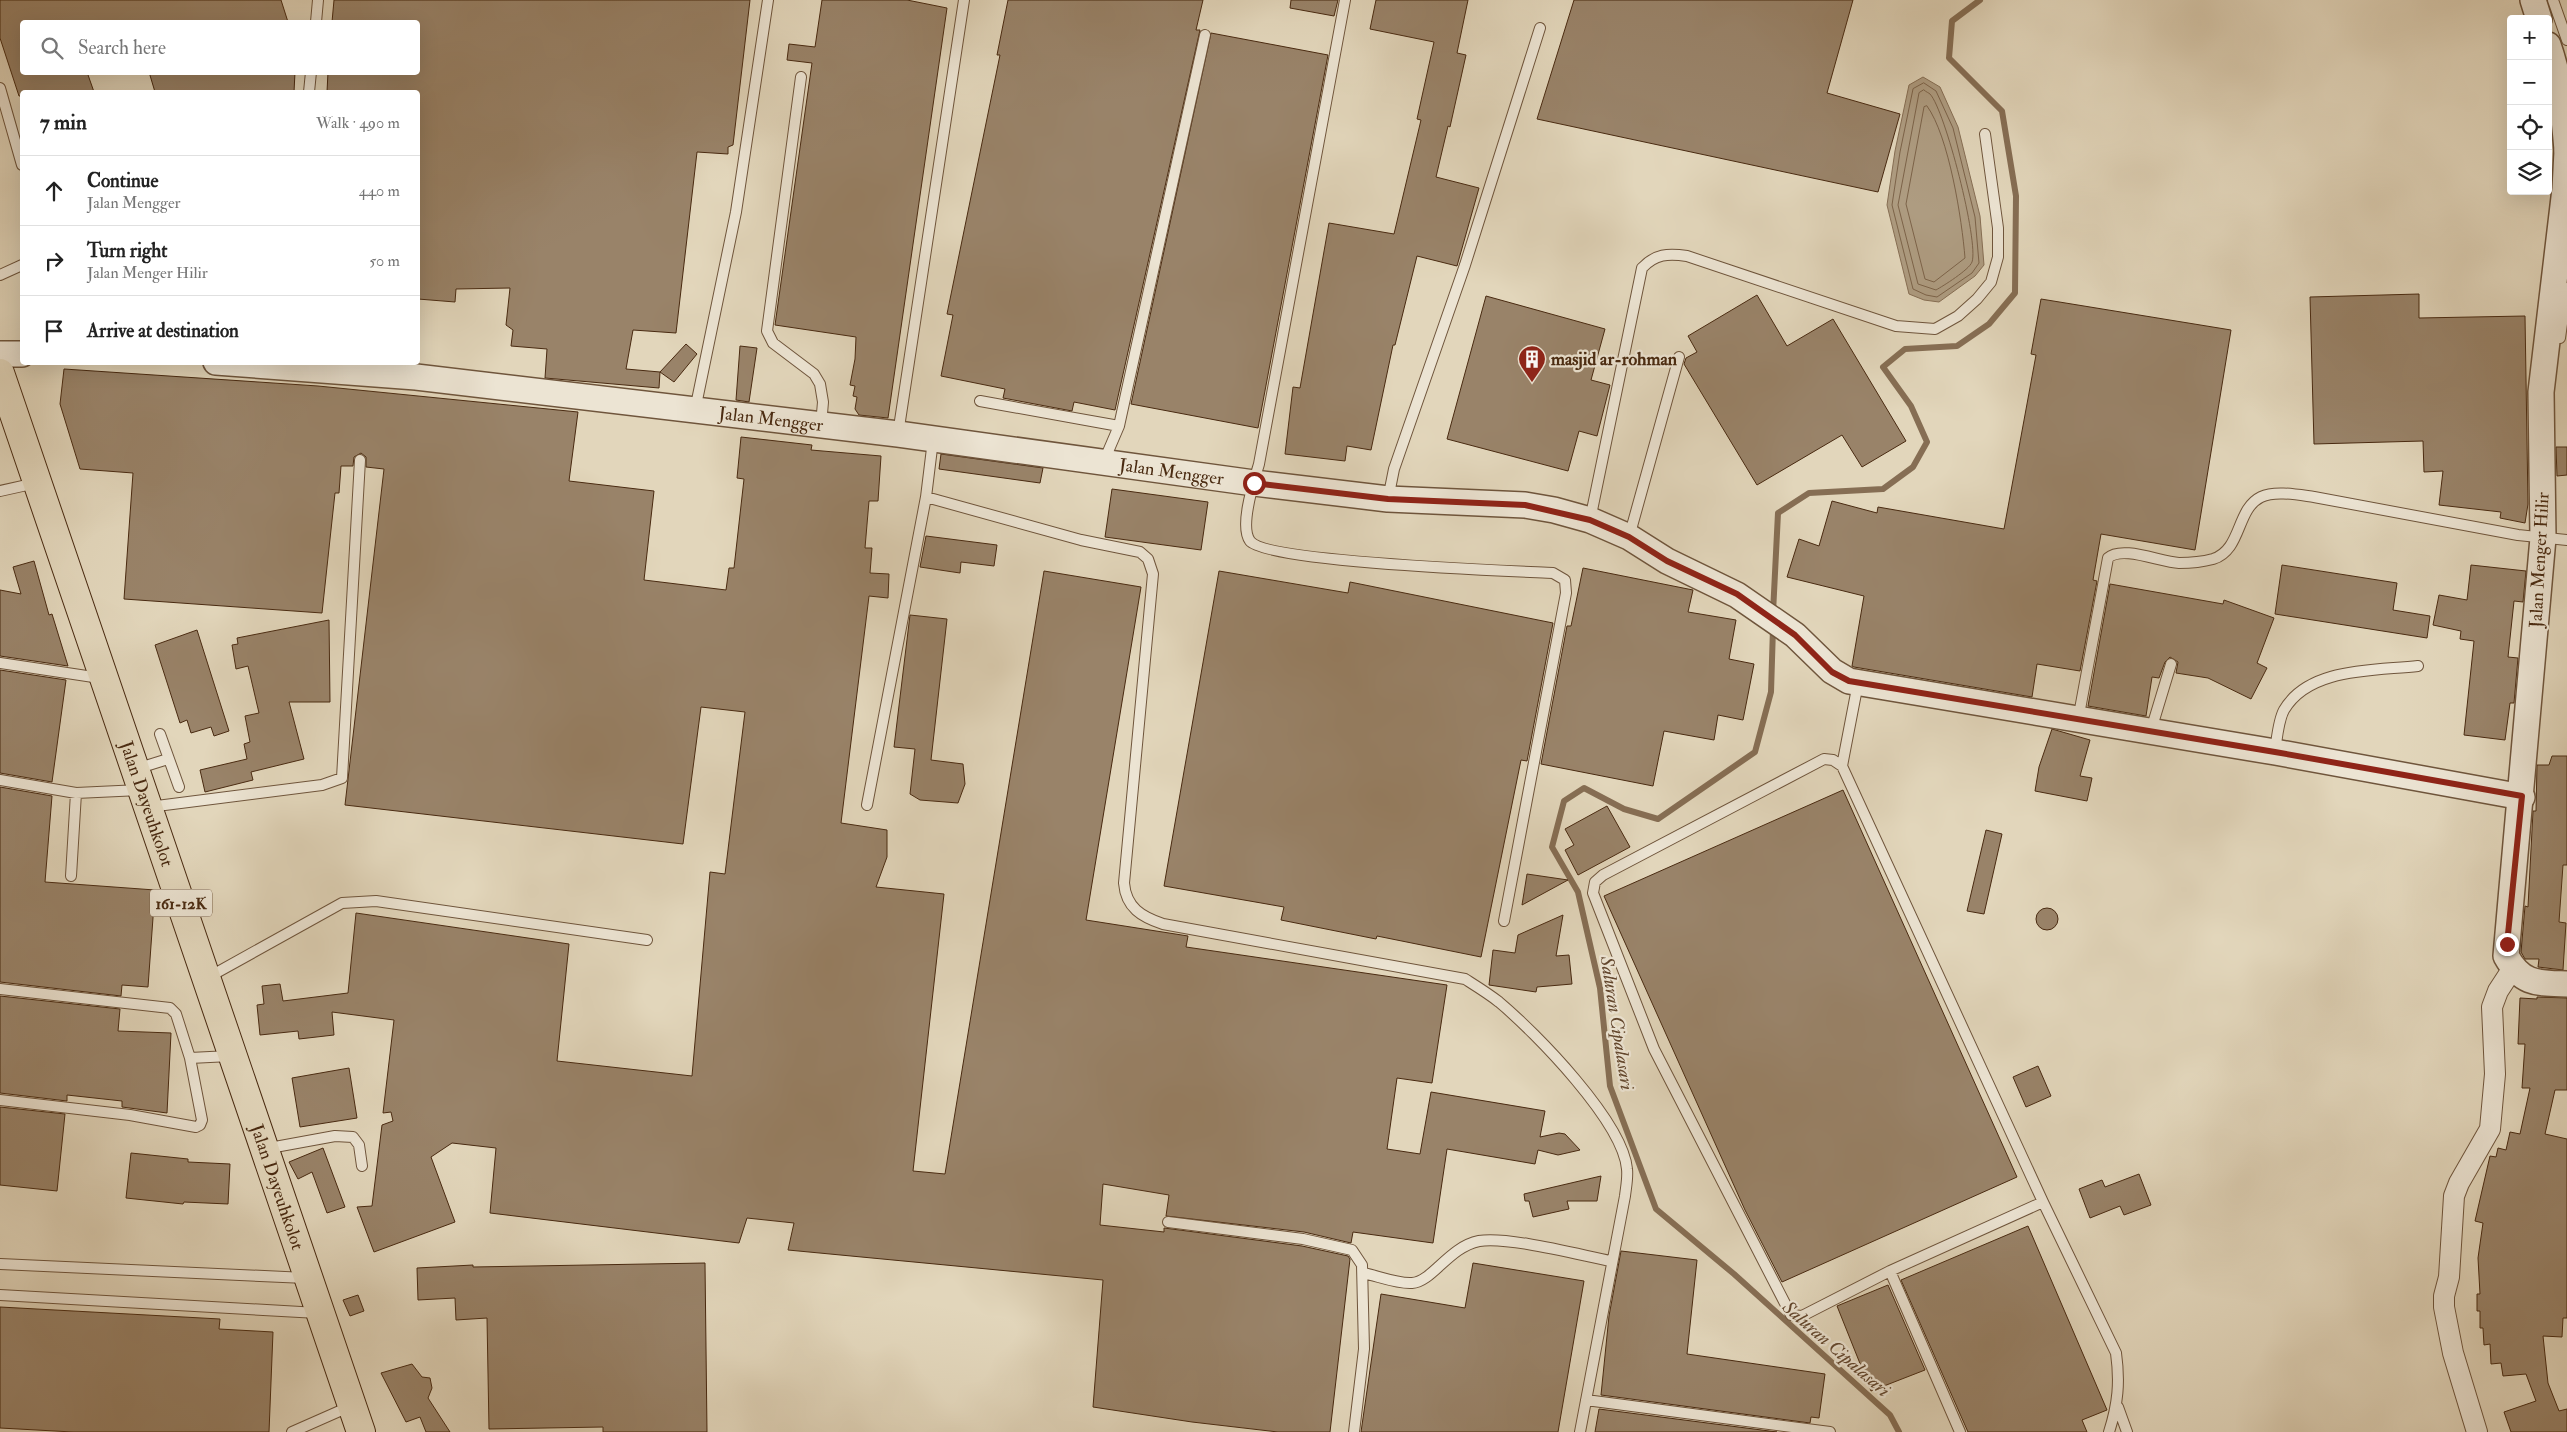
<!DOCTYPE html>
<meta charset="utf-8">
<style>
:root{--surface:#fff;--page:#f2f2f2;--text:#222;--muted:#767676;--line:#e0e0e0}
body{margin:0;font-family:"IM FELL Double Pica",serif;background:var(--page);color:var(--text)}
.controls{position:absolute;right:15px;top:15px;display:grid;overflow:hidden;border-radius:5px;box-shadow:0 5px 20px #0002}
.controls button{width:45px;height:45px;display:grid;place-items:center;padding:0;border:0;border-bottom:1px solid var(--line);background:var(--surface);color:var(--text);font:25px sans-serif}
.stop{position:absolute;width:15px;height:15px;margin:-11px;border:4px solid #8f2418;border-radius:50%;background:#fff}
.stop.end{background:#8f2418;border-color:#fff;box-shadow:0 1px 5px #0008}
.list{margin:0;padding:0;list-style:none}
h2{display:flex;justify-content:space-between;align-items:center;height:65px;margin:0;padding:0 20px;font-size:21px}
h2 small{font-size:16px;font-weight:400;color:var(--muted)}
.list li{display:grid;grid-template-columns:32px 1fr auto;gap:15px;align-items:center;box-sizing:border-box;height:70px;padding:0 20px;border-top:1px solid var(--line)}
.list b{display:block;font-size:19px;white-space:nowrap}
.list p{margin:0;font-size:16px;white-space:nowrap;color:var(--muted)}
.list em{font-size:16px;font-style:normal;color:var(--muted)}
.icon{flex:none;width:28px;height:28px;fill:none;stroke:currentColor;stroke-width:2;stroke-linecap:round;stroke-linejoin:round}
.map{position:relative;flex:none;width:2567px;height:1432px;overflow:hidden}
.search{position:absolute;background:var(--surface);box-shadow:0 5px 20px #0002;left:20px;top:20px;width:400px;height:55px;display:flex;align-items:center;gap:12px;box-sizing:border-box;padding:0 18px;border-radius:5px;color:var(--muted);font-size:19px}
.panel{position:absolute;background:var(--surface);box-shadow:0 5px 20px #0002;left:20px;top:90px;width:400px;height:275px;border-radius:5px}
.map>svg:first-child{display:block}
</style>
<div class="map">
<svg width="2567" height="1432" viewBox="0 0 2567 1432">
<rect width="100%" height="100%" fill="#e2d6bb"/>
<filter id="stains"><feTurbulence type="fractalNoise" baseFrequency=".004" numOctaves="4"/><feColorMatrix values="0 0 0 0 .2 0 0 0 0 .09 0 0 0 0 .02 0 0 0 .5 -.17"/></filter>
<radialGradient id="worn" r=".72"><stop offset=".6" stop-color="#630" stop-opacity="0"/><stop offset="1" stop-color="#630" stop-opacity=".3"/></radialGradient>
<path fill="#ae9c81" stroke="#866e54" d="M1923 77 1940 87 1958 127 1980 216 1984 265 1975 276 1939 302 1924 300 1909 294 1887 205 1895 151 1909 85Z"/>
<g fill="none" stroke-linecap="round" stroke-linejoin="round">
<path stroke="#7c6349" stroke-width="1" d="M1924 83 1936 91 1953 128 1975 217 1979 263 1972 273 1937 297 1926 295 1913 289 1892 205 1900 152 1913 89Z
M1924 90C1926 92 1929 93 1930 94 1945 110 1979 242 1972 262 1969 270 1943 286 1936 290L1918 284 1898 205 1919 93Z
M1927 106C1949 136 1962 220 1965 258L1934 282 1925 279 1906 204 1924 107Z"/>
<path stroke="#866e54" stroke-width="6" d="M1773 613 1778 513 1809 493 1883 489 1913 467 1927 442 1911 406 1883 367 1905 349 1957 346 1989 324 2015 293 2016 196 2002 111 1949 58 1952 21 1980 0
M1773 628 1771 692 1755 752 1658 819 1624 809 1584 788 1564 801 1552 847 1578 892 1600 988 1610 1086 1656 1209 1734 1274 1890 1415 1899 1432"/>
</g>
<path fill="#998369" stroke="#492a11" d="M0 0H281L288 22H22V72H87L94 92H22V96H19L0 38Z
M334 0H750L733 145 728 147V154L697 152 676 333 633 330 626 369 660 372 659 388 545 378 547 349 511 346 513 330 506 325 510 288 456 289 455 302 418 299V92H327L328 72H418V22H332Z
M822 0H907L947 8 888 418 859 415 855 409 857 397 853 396 855 386 850 385 855 359 856 337 775 325 812 63 787 60 789 44 815 47Z
M1008 0H1203L1196 30H1200L1115 410 1074 402 1072 411 1003 398 1005 389 941 376 953 315 947 314 1000 55H997Z
M1291 0H1338L1334 16 1290 8Z
M1376 0H1468L1457 53 1466 55 1450 127 1448 126 1436 177 1479 188 1457 266 1417 256 1395 345H1393L1371 450 1347 446 1345 461 1285 454 1293 387 1300 388 1329 223 1394 234 1421 120 1417 119 1434 42 1370 29Z
M1574 0H1853L1827 93 1900 114 1878 192 1537 119Z
M1211 33 1328 55 1258 428 1131 404Z
M149 72H295L294 92H155Z
M2419 294V318L2525 316 2528 504 2525 523 2500 518 2501 512 2439 505 2443 471 2424 472 2423 441 2314 444 2310 297Z
M1757 295 1787 346 1833 319 1906 441 1862 467 1842 435 1757 485 1684 364 1686 358 1697 352 1688 336Z
M1486 296 1605 329 1591 380 1610 385 1597 436 1579 431 1568 471 1447 439Z
M2041 299 2231 330 2195 550 2101 534 2093 580 2097 581 2080 671 2037 664 2032 697 1854 667 1852 666 1864 596 1787 577 1799 539 1819 546 1832 501 1877 513 1878 507 2004 529 2036 355 2031 354Z
M686 344 697 354 674 382 660 372Z
M740 346 757 348 749 402 736 400Z
M64 369 318 386 578 412 569 481 654 491 644 580 726 590 729 568H734L744 479 737 478 741 437 812 445 811 450 881 456 878 501H869L865 548H872L870 573 889 574 888 598 869 596 841 823 887 830V857L876 887 944 894 913 1171 945 1174 1044 571 1141 587 1086 920 1188 936 1186 947 1447 985 1432 1083 1397 1078 1387 1149 1420 1154 1431 1092 1545 1111 1540 1137 1559 1133 1565 1134 1580 1150 1558 1155 1538 1150 1535 1164 1447 1149 1433 1243 1353 1232 1351 1243 1304 1232 1166 1216 1169 1195 1103 1184 1100 1225 1164 1232V1228L1302 1246 1348 1256 1350 1259 1330 1432H1278L1192 1422 1093 1407 1103 1280 788 1250 794 1223 747 1218 739 1243 490 1213 496 1148 452 1143 431 1157 455 1222 374 1252 357 1207 372 1206 382 1125 393 1121 391 1112 383 1113 394 1020 332 1012 334 1035 299 1039 298 1031 260 1035 257 1005 264 1004 262 986 280 984 283 1001 348 993 356 913 569 944 557 1061 692 1076 710 872 725 874 745 712 701 707 683 844 345 805 384 469 366 467V457L361 453 354 457 353 466H341L339 493H335L322 613 124 599 133 473 80 469 60 404Z
M2556 447H2567V475L2557 476Z
M941 454 1043 468 1040 483 939 469Z
M1112 489 1208 502 1201 550 1105 537Z
M926 536 997 545 994 566 961 562 960 573 920 567Z
M34 561 49 615 52 614 68 666 0 656V590L21 594 13 567Z
M2282 565 2397 583 2393 610 2430 616 2427 638 2275 614Z
M2471 565 2526 571 2523 602 2514 601 2508 657 2518 658 2514 703H2510L2505 740 2464 735 2474 641 2460 639 2461 631 2433 625 2439 595 2467 600Z
M1583 568 1693 590 1688 612 1736 620 1729 659 1754 664 1743 720 1718 715 1714 740 1664 731 1653 786 1541 764 1567 626H1571Z
M1219 571 1348 593 1350 582 1553 623 1527 761 1521 760 1481 957 1377 936 1376 939 1281 920 1284 907 1164 886Z
M2110 584 2223 604 2224 600 2274 618 2257 663 2267 668 2251 699 2208 678 2176 673 2178 662 2170 657 2165 662 2159 678 2152 677 2146 716 2088 706Z
M910 615 947 619 931 760 963 764 965 784 958 803 920 800 910 794 915 749 894 747Z
M329 620 330 702H289L304 759 251 772 253 780 205 792 200 770 247 759 244 744 250 742 245 716 259 713 248 666 236 669 232 645 238 644 237 638Z
M197 630 229 731 214 736 211 727 191 733 187 720 180 723 155 645Z
M0 670 66 680 52 782 0 773Z
M2052 729 2090 740 2080 776 2092 778 2087 801 2035 791 2039 767Z
M2552 756H2567V865H2563L2559 922 2566 923 2563 970 2538 967 2539 959H2525L2521 952 2525 906 2528 907 2533 811H2536L2537 765H2549Z
M0 787 52 796 45 882 155 890 148 987 122 985 121 996 0 982Z
M1843 790 2017 1177 1782 1282 1745 1210 1604 896Z
M1607 806 1630 847 1578 875 1565 850 1574 845 1565 829Z
M1986 830 2002 834 1984 914 1967 911Z
M1527 874 1568 880 1522 905Z
M2036 919a11 11 0 1 1 22 0a11 11 0 1 1-22 0Z
M1563 915 1556 956 1569 955 1572 984 1537 987 1536 992 1489 985 1493 950 1515 953 1518 935Z
M0 996 120 1009 118 1031 171 1033 167 1113 122 1107V1101L67 1095V1101L0 1093Z
M2537 997 2567 998V1090H2555L2545 1134 2567 1139V1318H2563L2562 1337 2543 1336 2548 1383 2559 1411 2567 1409V1432H2511L2504 1412 2536 1401 2526 1374 2503 1376 2501 1363 2491 1364 2490 1344 2484 1345 2483 1328H2480V1311H2477V1294H2480L2478 1258 2483 1223 2475 1221 2490 1156 2496 1157 2498 1148 2506 1150 2510 1132 2520 1134 2530 1088H2522L2525 1044H2518L2520 998 2537 999Z
M2038 1066 2051 1096 2026 1107 2013 1077Z
M349 1068 357 1118 300 1127 292 1078Z
M0 1107 65 1114 57 1191 0 1185Z
M323 1148 345 1207 327 1213 312 1172 298 1179 289 1162Z
M131 1153 188 1159V1162L230 1164 228 1204 184 1202 183 1204 126 1198Z
M2139 1174 2151 1205 2124 1215 2120 1206 2090 1218 2079 1189 2102 1180 2105 1187Z
M1601 1176 1597 1201H1567L1569 1209 1533 1217 1529 1201H1525L1524 1194Z
M2028 1226 2107 1410 2082 1420 2087 1432H1968L1901 1280Z
M1621 1251 1697 1260 1687 1354 1825 1374 1819 1418 1811 1417 1810 1423 1601 1395 1609 1316Z
M705 1263 707 1432H603V1427L489 1429 487 1318 456 1320 455 1298 418 1300 417 1268 473 1265V1267Z
M1473 1263 1584 1281 1558 1432H1361L1381 1294 1465 1308Z
M1888 1285 1925 1370 1871 1391 1837 1306Z
M358 1295 364 1311 350 1316 343 1300Z
M0 1307 220 1319 219 1329 273 1332 269 1432H73L0 1428Z
M412 1364 422 1377 430 1378 432 1388 428 1398 450 1432H426L420 1417 406 1422 381 1373Z
M1599 1409 1777 1432H1595Z"/>
<g fill="none" stroke-linecap="round" stroke-linejoin="round">
<g stroke="#6f553c" stroke-width="12">
<path id="service" d="M1345 0 1259 464C1254 481 1239 526 1250 541 1266 562 1513 571 1553 573L1565 580 1566 593 1504 921
M2553 0 2567 40
M316 22 318 0
M801 77 767 331 773 343 814 374 820 384 823 402 821 425
M0 88 22 165
M309 92 311 72
M0 275 22 265
M2560 338 2567 288
M980 401 1119 426
M695 410 736 212 768 0
M898 434 964 0
M1104 461 1119 426 1205 35
M0 491 36 483
M926 497 1081 540 1140 552 1148 559 1153 574 1124 883C1126 908 1142 917 1163 924L1465 979C1476 986 1489 994 1499 1002 1536 1033 1623 1122 1627 1169 1628 1178 1626 1187 1625 1196L1580 1432
M1388 499 1394 469 1465 265 1540 28
M1590 520 1642 268C1655 254 1668 253 1687 256L1896 326 1935 329 1958 316 1977 299 1991 282 1998 257V228L1985 134
M1629 537 1679 357
M0 663 100 678
M1858 683 1842 766 2043 1202 2116 1353C2120 1382 2118 1404 2109 1432
M2078 720 2108 558C2122 545 2160 562 2179 563 2190 563 2202 562 2213 559 2242 550 2236 509 2261 497 2275 490 2299 495 2314 497L2518 535 2567 540
M2151 730 2171 664
M160 734 179 787
M2275 751C2277 739 2278 721 2284 710 2309 667 2375 671 2418 666
M1842 766 1833 760 1824 759 1603 875 1595 882 1593 893 1654 1049 1791 1315 1802 1316 1890 1271 2043 1202
M136 769 168 759
M0 780 76 793 140 790
M867 805 926 497 933 440
M149 807 322 785 342 778 360 460
M71 876 76 793
M207 978 342 903 376 901 647 940
M0 989 170 1008 176 1014 190 1058
M0 1100 130 1115 196 1127 200 1125 202 1120 190 1058 230 1056
M264 1149 335 1136 353 1137 359 1145 362 1166
M1168 1222 1303 1239 1352 1250 1362 1265 1364 1349 1354 1432
M0 1264 306 1278
M1890 1271 1960 1432
M1363 1273C1378 1276 1397 1284 1412 1283 1432 1282 1449 1247 1479 1241 1507 1236 1580 1255 1611 1261
M0 1295 318 1313
M1586 1400 1830 1432
M2118 1407 2127 1432
M292 1432 351 1406"/>
</g>
<g stroke="#6f553c" stroke-width="22">
<path id="minor" d="M2477 1432 2453 1353 2444 1307V1296L2449 1277 2454 1196 2459 1183 2490 1129 2495 1074 2492 1007 2498 991 2513 968"/>
</g>
<g stroke="#6f553c" stroke-width="28">
<g id="tertiary">
<path d="M2533 0 2539 19"/>
<path d="M2548 45C2560 79 2564 114 2567 150"/>
<path d="M2567 151 2565 189 2541 392 2543 538 2506 956C2522 985 2538 983 2567 984"/>
<path d="M0 354H22"/>
<path id="s1" d="M216 362 416 377 898 434 1254 483 1388 499 1525 505 1554 510 1590 520 1629 537 1667 561 1737 595 1795 635 1832 671 1849 681 2275 752 2522 797"/>
</g>
</g>
<g stroke="#492a11" stroke-width="30">
<g id="primary">
<path id="s2" d="M0 373 361 1432"/>
</g>
</g>
<use href="#service" stroke="#ece4d3" stroke-width="10"/>
<use href="#minor" stroke="#ece4d3" stroke-width="20"/>
<use href="#tertiary" stroke="#ece4d3" stroke-width="25"/>
<use href="#primary" stroke="#e2d6bb" stroke-width="28"/>
</g>
<g fill="none" stroke-linecap="round" stroke-linejoin="round">
<path stroke="#8f2418" stroke-width="6" d="M1254 483 1388 499 1525 505 1590 520 1629 537 1667 561 1737 594 1795 635 1832 672 1849 681 2275 752 2522 796 2507 944"/>
</g>
<defs>
<g id="building-pin" transform="scale(1.4375)"><path d="M0 17L-7.5 6A9.5 9.5 0 1 1 7.5 6Z" fill="#8f2418" stroke="#ece4d3"/><path d="M-4-6H4V6H1V3H-1V6H-4ZM-2.5-4.3h1.7v1.8h-1.7ZM.8-4.3h1.7v1.8H.8ZM-2.5-1h1.7V.8h-1.7ZM.8-1h1.7V.8H.8Z" fill="#fff"/></g>
</defs>
<g fill-rule="evenodd">
<use href="#building-pin" x="1532" y="359"/>
</g>
<g text-anchor="middle" stroke-width="4.5" stroke-linejoin="round" paint-order="stroke">
<rect fill="#ece4d3" stroke="#7a624b" stroke-width="1" x="150" y="889.5" width="62" height="27" rx="4"/>
<g font-size="16" font-weight="bold" fill="#492a11">
<text x="181" y="909">161-12K</text>
</g>
<g font-size="18" font-weight="bold" fill="#492a11" stroke="#ece4d3" text-anchor="start">
<text x="1551" y="365">masjid ar-rohman</text>
</g>
<g font-size="18" fill="#492a11" stroke="#ece4d3">
<text dy="6" stroke="none"><textPath href="#s1" startOffset="558">Jalan Mengger</textPath></text>
<text dy="6" stroke="none"><textPath href="#s1" startOffset="962">Jalan Mengger</textPath></text>
<text transform="translate(2539 560) rotate(-87)" y="6">Jalan Menger Hilir</text>
<text dy="6" stroke="none"><textPath href="#s2" startOffset="455">Jalan Dayeuhkolot</textPath></text>
<text dy="6" stroke="none"><textPath href="#s2" startOffset="860">Jalan Dayeuhkolot</textPath></text>
</g>
<g font-size="19" font-style="italic" fill="#62462d" stroke="#ece4d3">
<text transform="translate(1618 1023) rotate(81)" y="7">Saluran Cipalasari</text>
<text transform="translate(1837 1348) rotate(41)" y="7">Saluran Cipalasari</text>
</g>
</g>
<rect width="100%" height="100%" filter="url(#stains)"/>
<rect width="100%" height="100%" fill="url(#worn)"/>
</svg>
<div class="controls">
<button>+</button>
<button>−</button>
<button><svg class="icon" aria-label="locate" viewBox="0 0 24 24"><circle cx="12" cy="12" r="6"/><path d="M12 2v4M12 18v4M2 12h4M18 12h4"/></svg></button>
<button><svg class="icon" aria-label="layers" viewBox="0 0 24 24"><path d="M12 4l9 5-9 5-9-5zM3 14l9 5 9-5"/></svg></button>
</div>
<div class="stop" style="left:1254px;top:483px"></div>
<div class="stop end" style="left:2507px;top:944px"></div>
<div class="search"><svg class="icon" aria-label="search" viewBox="0 0 24 24"><circle cx="10" cy="10" r="6"/><path d="M15 15l6 6"/></svg>Search here</div>
<section class="panel">
<h2>7 min<small>Walk · 490 m</small></h2>
<ul class="list">
<li><svg class="icon" aria-label="ahead" viewBox="0 0 24 24"><path d="M12 20V5M6 11l6-6 6 6"/></svg><div><b>Continue</b><p>Jalan Mengger</p></div><em>440 m</em></li>
<li><svg class="icon" aria-label="right" viewBox="0 0 24 24"><path d="M7 20v-9h11M14 6l5 5-5 5"/></svg><div><b>Turn right</b><p>Jalan Menger Hilir</p></div><em>50 m</em></li>
<li><svg class="icon" aria-label="arrive" viewBox="0 0 24 24"><path d="M6 21V4h12l-3 4 3 4H6"/></svg><div><b>Arrive at destination</b></div></li>
</ul>
</section>
</div>
